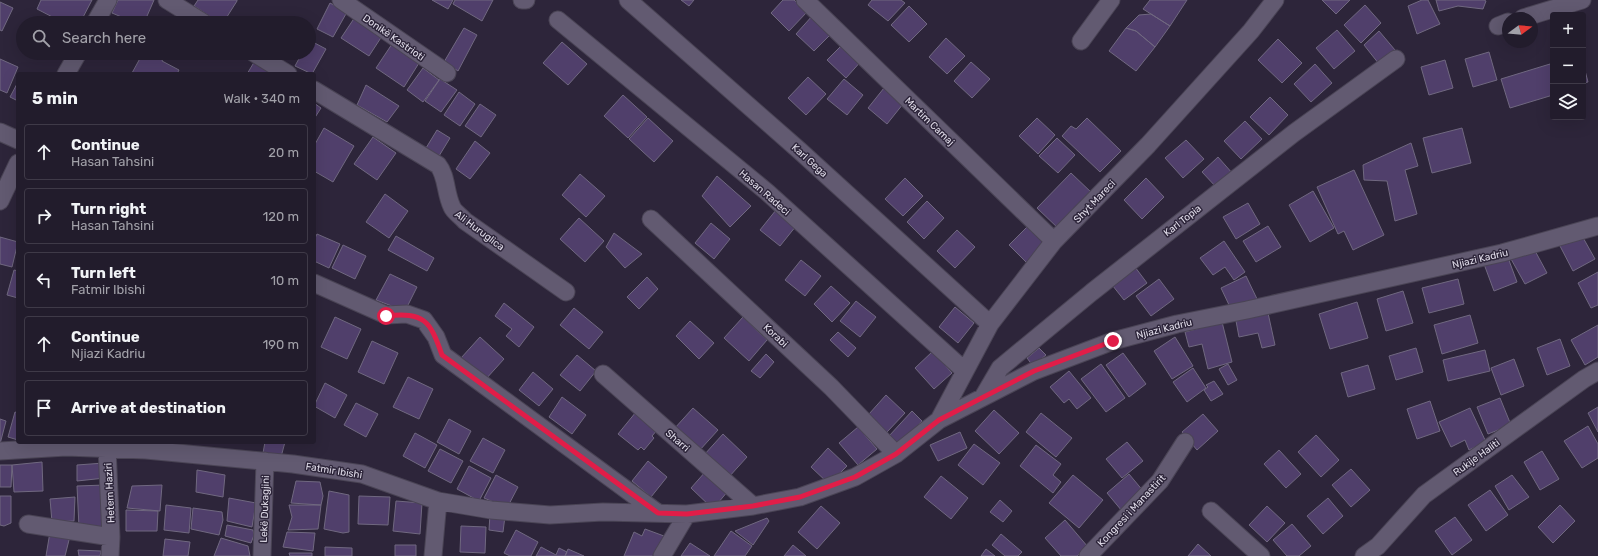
<!DOCTYPE html>
<meta charset="utf-8">
<style>
:root{--surface:#221c2c;--page:#2e2938;--text:#f1f3f6;--muted:#a2a1a9;--line:#3f3a48}
body{margin:0;font-family:Rubik,sans-serif;background:var(--page);color:var(--text)}
.controls{position:absolute;right:12px;top:12px;display:grid;overflow:hidden;border-radius:4px;box-shadow:0 4px 16px #0002}
.controls button{width:36px;height:36px;display:grid;place-items:center;padding:0;border:0;border-bottom:1px solid var(--line);background:var(--surface);color:var(--text);font:20px sans-serif}
.compass{position:absolute;left:1502px;top:12px;width:36px;height:36px;border-radius:50%;background:var(--surface);box-shadow:0 4px 16px #0002;rotate:74deg}
.stop{position:absolute;width:12px;height:12px;margin:-9px;border:3px solid #e11d48;border-radius:50%;background:#fff}
.stop.end{background:#e11d48;border-color:#fff;box-shadow:0 1px 4px #0008}
.list{margin:0;padding:0;list-style:none}
h2{display:flex;justify-content:space-between;align-items:center;height:52px;margin:0;padding:0 16px;font-size:17px}
h2 small{font-size:13px;font-weight:400;color:var(--muted)}
.list li{display:grid;grid-template-columns:26px 1fr auto;gap:12px;align-items:center;box-sizing:border-box;height:56px;margin:0 8px 8px;padding:0 8px;border:1px solid var(--line);border-radius:4px}
.list b{display:block;font-size:15px;white-space:nowrap}
.list p{margin:0;font-size:13px;white-space:nowrap;color:var(--muted)}
.list em{font-size:13px;font-style:normal;color:var(--muted)}
.icon{flex:none;width:22px;height:22px;fill:none;stroke:currentColor;stroke-width:2;stroke-linecap:round;stroke-linejoin:round}
.map{position:relative;flex:none;width:1598px;height:556px;overflow:hidden}
.search{position:absolute;background:var(--surface);box-shadow:0 4px 16px #0002;left:16px;top:16px;width:300px;height:44px;display:flex;align-items:center;gap:10px;box-sizing:border-box;padding:0 14px;border-radius:22px;color:var(--muted);font-size:15px}
.panel{position:absolute;background:var(--surface);box-shadow:0 4px 16px #0002;left:16px;top:72px;width:300px;height:372px;border-radius:4px}
.map>svg:first-child{display:block}
</style>
<div class="map">
<svg width="1598" height="556" viewBox="0 0 1598 556">
<rect width="100%" height="100%" fill="#2d253a"/>
<path fill="#503f6b" stroke="#706880" d="M41 0H92L80 23H64L37 9Z
M118 0H154L144 23H136L112 13Z
M198 0H237V1L223 23H220L194 6Z
M432 0H453L448 9Z
M455 0H493L482 21 453 4Z
M681 0H694L689 6Z
M783 0H794L807 12 789 31 771 13Z
M872 0H901L905 3 888 21 868 5Z
M1150 0H1187L1170 26 1143 9Z
M1322 0H1350L1336 14Z
M1422 0H1428L1440 24 1417 34 1408 6Z
M1436 0H1484L1486 1 1483 9 1458 6 1439 11Z
M0 2 13 8 2 31 0 30Z
M330 3 347 12 333 37 317 29Z
M1365 5 1381 23 1361 43 1344 25Z
M909 6 927 24 909 42 891 25Z
M357 14 384 33 369 56 341 38Z
M1151 14 1170 26 1155 47 1136 31 1126 28 1139 15Z
M813 15 832 33 814 51 796 34Z
M464 28 477 35 458 71 444 62Z
M1126 28 1136 31 1155 47 1136 71 1109 51Z
M1337 30 1355 51 1334 69 1316 48Z
M1379 31 1395 50 1379 64 1364 45Z
M946 38 965 56 947 74 929 57Z
M1278 39 1302 63 1282 83 1258 60Z
M309 40 326 49 312 74 295 66 302 53H309Z
M562 42 587 64 568 85 543 63Z
M845 42 863 59 846 78 827 60Z
M392 44 419 63 404 87 376 68Z
M1489 52 1497 80 1473 87 1465 59Z
M46 53H61L59 59Z
M143 53H165L162 61 179 70 177 74 132 73Z
M0 59 18 67 7 93 0 90Z
M256 59 281 74H247Z
M1445 60 1453 88 1429 95 1421 67Z
M971 62 990 79 972 98 954 81Z
M1583 63 1588 82 1583 83Z
M1315 64 1332 83 1311 102 1294 84Z
M1550 64 1553 75V95L1510 108 1501 79Z
M423 68 439 80 423 102 407 90Z
M808 77 826 94 806 115 788 98Z
M440 79 457 90 441 112 425 101Z
M844 79 863 95 847 115 827 99Z
M18 82V101L10 97Z
M366 85 399 106 387 122 357 105Z
M884 88 903 104 887 124 868 108Z
M459 92 475 104 460 126 444 115Z
M623 95 647 117 628 138 604 116Z
M1270 97 1288 115 1269 135 1250 117Z
M314 103 321 108 314 119Z
M480 104 496 115 481 137 465 126Z
M648 118 673 141 654 162 629 139Z
M1037 118 1055 135 1038 154 1019 136Z
M1087 118 1121 151 1100 172 1062 136 1071 126 1076 129Z
M1245 121 1262 139 1241 159 1224 141Z
M324 128 354 146 333 182 314 171V146Z
M1462 128 1471 163 1432 173 1423 138Z
M437 130 450 138 439 156 426 148Z
M373 137 396 153 377 180 354 164Z
M1057 138 1075 155 1058 173 1039 156Z
M1186 140 1204 159 1183 178 1165 158Z
M475 141 490 153 470 179 456 169Z
M1411 143 1418 166 1405 170 1417 214 1395 221 1387 181 1364 180 1363 165Z
M1218 157 1233 174 1217 188 1202 172Z
M1354 170 1384 235 1353 250 1344 231 1338 234 1317 187Z
M1071 173 1093 194 1060 230 1037 208Z
M580 174 605 196 586 217 562 195Z
M717 176 751 206 730 227 702 196Z
M905 178 923 196 903 216 885 199Z
M1146 178 1164 197 1142 219 1124 200Z
M1313 191 1334 228 1310 242 1289 205Z
M385 194 408 211 389 238 366 222Z
M927 201 944 218 924 239 907 222Z
M1248 203 1260 224 1236 239 1223 217Z
M776 210 796 226 780 246 760 230Z
M579 218 604 241 585 262 560 239Z
M711 223 730 239 714 259 695 243Z
M1029 225 1047 242 1027 263 1009 245Z
M1268 226 1281 247 1256 262 1243 241Z
M957 230 975 247 955 268 937 251Z
M614 233 642 254 625 268 606 247Z
M317 234 340 244 329 268 314 261V240Z
M1581 234 1595 259 1573 271 1560 246Z
M396 236 434 258 427 271 388 250Z
M0 237 18 242 12 267 0 264Z
M1224 241 1245 272 1234 280 1225 267 1213 275 1200 258Z
M343 245 366 256 355 279 332 268Z
M1533 247 1547 273 1525 284 1511 259Z
M1507 255 1517 282 1494 291 1484 264Z
M801 260 821 276 805 296 785 280Z
M1132 263 1147 283 1124 300 1109 281Z
M14 270 18 271V298L7 295Z
M1598 272V305L1591 308 1578 283Z
M390 274 417 287 405 311 376 300Z
M1246 276 1258 301 1230 307 1221 288Z
M647 277 658 289 639 309 627 297Z
M1159 279 1174 299 1151 316 1136 296Z
M1458 279 1464 304 1429 313 1422 288Z
M831 286 850 303 832 322 814 304Z
M1403 291 1413 323 1386 331 1377 299Z
M856 301 876 317 860 337 840 321Z
M1357 302 1368 338 1330 349 1319 314Z
M504 303 534 327 519 347 506 336 512 329 495 316Z
M955 307 974 323 958 343 939 327Z
M574 308 603 332 589 349 560 325Z
M1268 313 1275 345 1262 348 1258 333 1239 337 1236 321Z
M1470 315 1478 343 1442 354 1434 325Z
M335 317 361 329 347 359 321 347Z
M743 317 767 340 749 361 724 338Z
M690 321 714 343 699 359 676 336Z
M1222 322 1232 362 1208 369 1202 344 1189 347 1185 332Z
M1598 325V357L1585 365 1571 340Z
M838 332 856 348 848 357 830 340Z
M480 337 504 359 485 380 461 358Z
M1175 337 1193 366 1172 379 1154 351Z
M1560 339 1570 366 1547 375 1537 348Z
M372 341 398 353 384 384 358 372Z
M1039 348 1046 355 1033 366 1027 358Z
M1416 348 1423 372 1396 380 1389 356Z
M1485 350 1490 371 1448 381 1443 360Z
M933 351 952 373 934 389 915 368Z
M1123 353 1146 384 1129 397 1106 365Z
M766 354 774 362 760 378 751 371Z
M577 355 596 371 580 391 560 375Z
M1514 359 1524 386 1501 395 1491 368Z
M1101 364 1125 398 1106 412 1081 379Z
M1228 364 1237 380 1228 385 1219 369Z
M1368 365 1375 389 1348 397 1341 373Z
M1193 368 1206 388 1187 402 1173 382Z
M1069 371 1091 398 1077 409 1069 399 1064 403 1050 387Z
M533 372 553 389 539 406 519 390Z
M408 377 433 389 419 419 393 407Z
M1214 381 1223 394 1211 401 1204 390 1208 387 1206 385Z
M325 383 347 395 335 418 314 406Z
M886 395 905 413 887 432 869 414Z
M562 397 586 415 572 434 549 417Z
M1500 398 1511 425 1488 434 1477 407Z
M1430 401 1440 431 1417 439 1407 409Z
M356 403 378 414 366 437 344 425Z
M1598 407V432L1588 413Z
M693 408 718 430 699 451 674 429Z
M1470 408 1486 442 1469 450 1465 440 1451 447 1439 422Z
M994 410 1019 433 999 454 975 431Z
M912 411 922 421 899 445 889 436Z
M15 412 18 413V440L8 437Z
M636 412 658 429 652 436 654 438 644 450 641 447 638 450 618 434Z
M1041 413 1072 438 1056 457 1026 432Z
M1203 414 1218 431 1197 450 1182 432Z
M0 419 6 421 0 444Z
M449 419 471 431 459 454 437 442Z
M1588 426 1598 444V458L1582 468 1564 441Z
M858 427 877 449 858 465 839 443Z
M960 432 967 448 938 461 930 445Z
M415 433 437 445 425 468 403 456Z
M723 434 747 457 728 478 704 455Z
M1316 435 1339 460 1321 477 1298 452Z
M483 438 505 450 493 473 470 461Z
M265 442H285L281 457 263 453Z
M1127 442 1143 461 1122 478 1106 459Z
M974 444 1000 463 983 485 958 465Z
M1036 445 1061 464 1053 475 1061 482 1053 493 1020 466Z
M828 448 847 466 829 484 811 467Z
M440 449 463 461 451 483 428 471Z
M1279 450 1301 474 1286 488 1264 464Z
M1542 451 1559 479 1540 490 1524 462Z
M648 461 667 477 651 497 632 481Z
M42 462 43 491 14 492 12 465Z
M104 463 105 478 77 481V465Z
M0 465H12L11 487H0Z
M469 466 491 478 479 501 457 489Z
M1351 469 1370 490 1351 507 1332 485Z
M197 470 225 475 223 497 196 492Z
M706 471 728 491 713 509 691 488Z
M1129 474 1144 492 1122 511 1107 493Z
M496 475 518 487 507 508 484 498Z
M1073 475 1103 500 1079 528 1049 503Z
M1512 475 1529 497 1509 510 1495 486Z
M941 476 968 498 951 519 924 497Z
M296 481 320 482 323 496 321 505 291 503Z
M105 485 104 522 99 532 79 527 77 486Z
M162 485 160 511 127 508 132 486Z
M1490 490 1508 515 1486 531 1468 505Z
M329 491 349 495V532L343 533 324 529Z
M0 496H11V523L4 526 0 525Z
M359 496 390 497 388 525 358 524Z
M75 497 74 521 52 522 50 499Z
M229 498 256 503 252 527 227 521Z
M1328 498 1343 516 1323 534 1307 516Z
M1000 500 1012 511 1003 522 990 512Z
M396 501 422 503 420 534 393 531Z
M166 505 191 508 189 533 164 530Z
M289 505H321L318 529 288 530 292 517Z
M1560 505 1575 521 1553 543 1538 527Z
M821 506 840 523 817 549 798 532Z
M1267 506 1285 523 1267 542 1249 525Z
M193 508 222 512 223 520 219 535 191 529Z
M126 510 158 511 157 531H126Z
M490 514 505 516 503 532 489 530Z
M1455 517 1472 540 1452 555 1435 531Z
M767 518 769 521 753 545 735 531Z
M1065 520 1088 547 1077 556H1061L1045 538Z
M1292 524 1311 546 1299 556H1287L1273 540Z
M227 525 253 530 254 535 251 543 225 536Z
M461 526 486 527 485 553 460 552Z
M645 529 664 536 655 556H624L634 532 642 536Z
M516 530 538 542 531 556H510L504 553Z
M731 531 752 546 745 556H714Z
M50 532 70 536 65 556H46Z
M287 532 315 533 313 551 283 547Z
M1001 534 1022 552 1018 556H1005L992 545Z
M221 538 248 546 250 556H214Z
M165 539 190 542 188 556H163Z
M690 543 710 556H681Z
M1198 544 1211 556H1188Z
M395 545H416V556H395Z
M793 545 806 556H784Z
M325 547 352 548V556H325Z
M541 547 556 555 559 548 567 552 565 556H536Z
M568 549 584 556H565Z
M986 549 995 556H981Z
M78 550 101 551 100 556H79Z
M289 553H312V556H290Z"/>
<g fill="none" stroke-linecap="round" stroke-linejoin="round">
<g stroke="#4a4455" stroke-width="19">
<path id="minor" d="M167 0 204 23
M341 0 447 73
M522 0H526
M628 0 800 151 990 324
M805 0 1054 241
M1523 18 1582 0
M558 20 767 192 965 371
M95 23 108 0
M1498 26 1508 22
M1081 41 1111 0
M254 53 288 74
M66 74 78 53
M314 90 438 165C447 176 445 193 452 207 454 212 461 216 465 221L566 292
M0 132 18 140
M0 201 18 163
M651 219 831 387 896 454
M314 283 386 315 407 314 424 320 436 337 443 355 658 513
M603 374 753 506
M983 397 1000 368 1092 292 1294 133 1396 59
M939 420 990 324 1054 241 1148 145 1251 31 1275 0
M107 448 111 537 110 556
M0 451 66 447 146 450 293 464 362 474 438 501 491 510 550 515 603 512 687 514 753 506 800 497 855 477 896 454 939 420 1034 371 1113 341 1177 324 1247 310 1502 253 1598 226
M1211 511 1261 556
M28 524 111 537
M262 556 265 461
M433 556 438 501
M662 556 687 514
M1088 556 1160 481 1185 442
M1364 556 1378 546 1424 495 1584 379 1598 371"/>
</g>
<use href="#minor" stroke="#625a71" stroke-width="17"/>
</g>
<g fill="none" stroke-linecap="round" stroke-linejoin="round">
<path stroke="#e11d48" stroke-width="5" d="M386 316C424 312 430 320 442 355L658 513 687 514 753 506 800 497 855 477 896 454 939 420 1034 371 1113 341"/>
</g>
<g text-anchor="middle" stroke-width="3" stroke-linejoin="round" paint-order="stroke">
<g font-size="10" fill="#e0dce9" stroke="#2d253a">
<text transform="translate(394 37) rotate(35)" y="4">Donikë Kastrioti</text>
<text transform="translate(930 121) rotate(44)" y="4">Martim Camaj</text>
<text transform="translate(810 160) rotate(42)" y="4">Karl Gega</text>
<text transform="translate(765 192) rotate(41)" y="4">Hasan Radeci</text>
<text transform="translate(1094 201) rotate(-46)" y="4">Shyt Mareci</text>
<text transform="translate(1182 220) rotate(-38)" y="4">Karl Topia</text>
<text transform="translate(480 230) rotate(37)" y="4">Ali Huruglica</text>
<text transform="translate(1480 258) rotate(-13)" y="4">Njiazi Kadriu</text>
<text transform="translate(1164 328) rotate(-14)" y="4">Njiazi Kadriu</text>
<text transform="translate(776 335) rotate(43)" y="4">Korabi</text>
<text transform="translate(678 440) rotate(41)" y="4">Sharri</text>
<text transform="translate(1476 457) rotate(-36)" y="4">Rukije Haliti</text>
<text transform="translate(334 470) rotate(9)" y="4">Fatmir Ibishi</text>
<text transform="translate(109 493) rotate(-93)" y="4">Hetem Haziri</text>
<text transform="translate(264 509) rotate(-88)" y="4">Lekë Dukagjini</text>
<text transform="translate(1131 510) rotate(-47)" y="4">Kongresi i Manastirit</text>
</g>
</g>
</svg>
<div class="controls">
<button>+</button>
<button>−</button>
<button><svg class="icon" aria-label="layers" viewBox="0 0 24 24"><path d="M12 4l9 5-9 5-9-5zM3 14l9 5 9-5"/></svg></button>
</div>
<svg class="compass" viewBox="-18 -18 36 36"><path d="M0-13l5 13h-10z" fill="#e53935"/><path d="M0 13l5-13h-10z" fill="#a2a1a9"/></svg>
<div class="stop" style="left:386px;top:316px"></div>
<div class="stop end" style="left:1113px;top:341px"></div>
<div class="search"><svg class="icon" aria-label="search" viewBox="0 0 24 24"><circle cx="10" cy="10" r="6"/><path d="M15 15l6 6"/></svg>Search here</div>
<section class="panel">
<h2>5 min<small>Walk · 340 m</small></h2>
<ul class="list">
<li><svg class="icon" aria-label="ahead" viewBox="0 0 24 24"><path d="M12 20V5M6 11l6-6 6 6"/></svg><div><b>Continue</b><p>Hasan Tahsini</p></div><em>20 m</em></li>
<li><svg class="icon" aria-label="right" viewBox="0 0 24 24"><path d="M7 20v-9h11M14 6l5 5-5 5"/></svg><div><b>Turn right</b><p>Hasan Tahsini</p></div><em>120 m</em></li>
<li><svg class="icon" aria-label="left" viewBox="0 0 24 24"><path d="M17 20v-9H6M10 6l-5 5 5 5"/></svg><div><b>Turn left</b><p>Fatmir Ibishi</p></div><em>10 m</em></li>
<li><svg class="icon" aria-label="ahead" viewBox="0 0 24 24"><path d="M12 20V5M6 11l6-6 6 6"/></svg><div><b>Continue</b><p>Njiazi Kadriu</p></div><em>190 m</em></li>
<li><svg class="icon" aria-label="arrive" viewBox="0 0 24 24"><path d="M6 21V4h12l-3 4 3 4H6"/></svg><div><b>Arrive at destination</b></div></li>
</ul>
</section>
</div>
